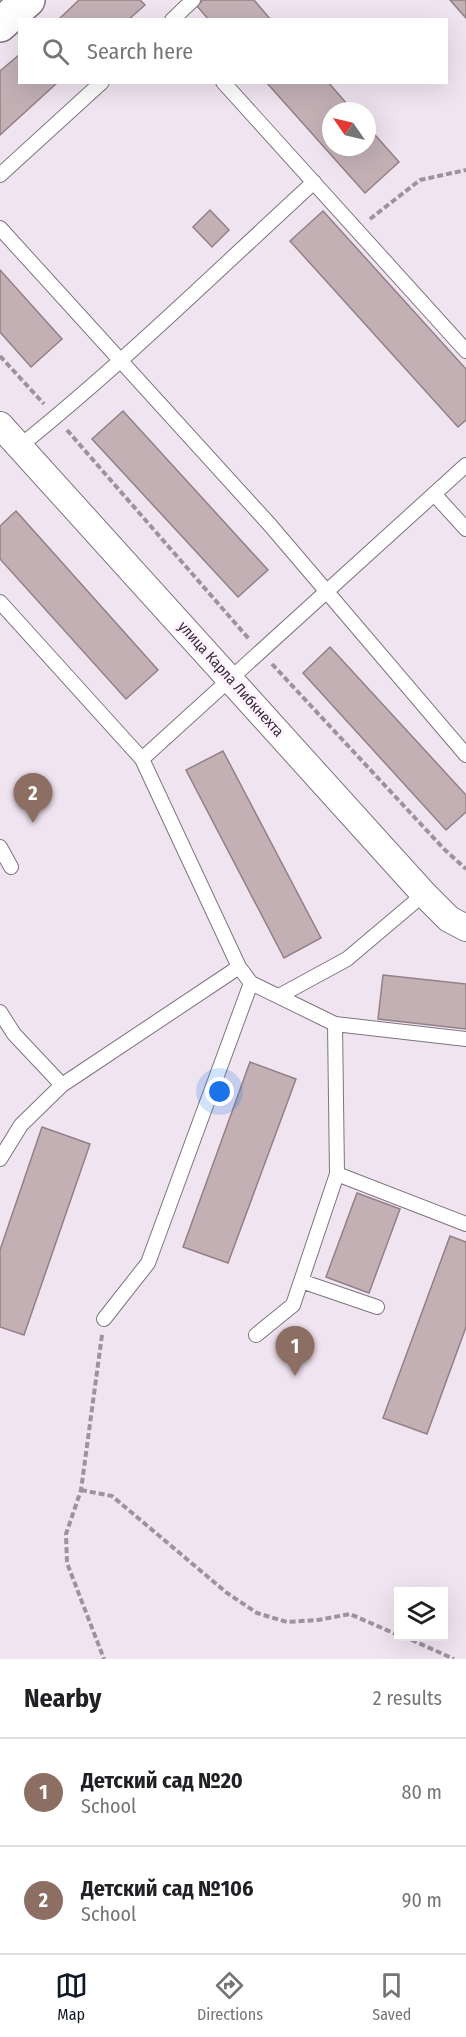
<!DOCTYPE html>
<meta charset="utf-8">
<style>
:root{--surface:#fff;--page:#f2f2f2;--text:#202124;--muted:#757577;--line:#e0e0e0;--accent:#111827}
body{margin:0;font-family:"Fira Sans Condensed",sans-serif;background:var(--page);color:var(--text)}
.controls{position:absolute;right:18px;bottom:18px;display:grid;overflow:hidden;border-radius:0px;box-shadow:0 6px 24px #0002}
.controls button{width:54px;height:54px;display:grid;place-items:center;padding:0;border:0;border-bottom:2px solid var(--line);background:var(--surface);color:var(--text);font:30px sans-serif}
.compass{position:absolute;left:322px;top:102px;width:54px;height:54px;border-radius:50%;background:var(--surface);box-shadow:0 6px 24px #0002;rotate:304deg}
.you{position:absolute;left:220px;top:1092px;width:21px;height:21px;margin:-15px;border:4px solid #fff;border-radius:50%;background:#1a73e8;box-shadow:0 0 0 9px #1a73e833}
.badge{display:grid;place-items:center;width:39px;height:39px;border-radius:50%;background:var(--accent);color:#fff;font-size:20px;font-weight:700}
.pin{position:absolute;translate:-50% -50px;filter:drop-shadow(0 2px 3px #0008)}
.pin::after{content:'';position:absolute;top:32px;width:21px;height:18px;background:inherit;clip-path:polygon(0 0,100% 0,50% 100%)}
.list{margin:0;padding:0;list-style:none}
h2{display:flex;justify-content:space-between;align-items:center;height:78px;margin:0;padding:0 24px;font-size:26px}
h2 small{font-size:20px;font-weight:400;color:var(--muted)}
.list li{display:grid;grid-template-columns:39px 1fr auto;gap:18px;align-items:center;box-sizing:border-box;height:108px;padding:0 24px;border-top:2px solid var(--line)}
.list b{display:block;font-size:22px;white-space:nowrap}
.list p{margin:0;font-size:20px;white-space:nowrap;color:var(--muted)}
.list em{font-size:20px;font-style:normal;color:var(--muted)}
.icon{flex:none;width:33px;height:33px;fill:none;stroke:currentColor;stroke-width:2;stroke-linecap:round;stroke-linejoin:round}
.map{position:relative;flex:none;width:466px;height:1659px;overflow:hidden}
.search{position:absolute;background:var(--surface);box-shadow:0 6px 24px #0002;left:18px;right:18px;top:18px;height:66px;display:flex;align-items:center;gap:15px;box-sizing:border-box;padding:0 21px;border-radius:0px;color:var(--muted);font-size:22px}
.sheet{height:294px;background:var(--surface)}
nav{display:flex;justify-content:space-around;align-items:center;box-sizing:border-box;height:84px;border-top:2px solid var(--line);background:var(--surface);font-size:16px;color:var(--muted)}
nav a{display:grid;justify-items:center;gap:3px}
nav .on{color:var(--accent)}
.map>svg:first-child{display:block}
</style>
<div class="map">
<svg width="466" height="1659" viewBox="0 0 466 1659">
<rect width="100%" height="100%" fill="#f1e4f1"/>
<path fill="#c2b0b5" stroke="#928086" stroke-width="1.5" d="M79 0H140L145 5 128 20H58Z
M203 0H254L271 20H209L197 6Z
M450 0H466V18Z
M20 54V82H58L0 135V71Z
M266 82H328L353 111H331V147H367V126L399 162 365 193Z
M210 210 229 230 212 247 193 227Z
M323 211 466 369V420L458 427 290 241Z
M0 270 62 339 31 367 0 332Z
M123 411 268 570 238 597 92 439Z
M16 511 158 670 126 699 0 559V526Z
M330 647 466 795V812L446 830 303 673Z
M223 751 321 938 284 958 186 770Z
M383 975 466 984V1029L378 1019Z
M250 1062 296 1079 228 1263 183 1247Z
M42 1127 90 1144 24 1335 0 1327V1250Z
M357 1193 400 1209 369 1293 326 1277Z
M450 1236 466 1242V1327L427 1434 383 1418Z"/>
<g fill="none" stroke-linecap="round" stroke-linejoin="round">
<g stroke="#7f7480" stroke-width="16">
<path id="service" d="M172 20 193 0
M223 82 466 351
M0 175 102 82
M0 228 270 525 466 755
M20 446C122 364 217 271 314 182
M435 495 466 529
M0 602 142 759 239 967 251 983 335 1024 466 1039
M142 759 466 465
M0 847 11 867
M279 996 347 959 424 894
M0 1012 14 1034 62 1085
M0 1159 21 1125 62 1085 239 967
M337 1174 466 1224
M301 1281 377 1307
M104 1319 148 1263 251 983
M256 1335 293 1305 337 1174 335 1024"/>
</g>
<g stroke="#7f7480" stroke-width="28">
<path id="minor" d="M0 425 424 894 449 919 466 928"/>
</g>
<g stroke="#7f7480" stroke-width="36">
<path id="secondary" d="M0 25 28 0"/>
</g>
<path stroke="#9d939d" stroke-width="4" stroke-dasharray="6 3" stroke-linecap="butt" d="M370 219 420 180 466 170
M0 356 44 404
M67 430 249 639
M272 664 444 849 466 869
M102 1335 81 1490 66 1534 67 1563 104 1659
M81 1490 112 1496 227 1593 257 1613 287 1622 318 1620 350 1614 398 1635
M403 1636 454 1659"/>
<use href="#service" stroke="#fff" stroke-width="14"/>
<use href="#minor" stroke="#fff" stroke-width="26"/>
<use href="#secondary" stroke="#fff" stroke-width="33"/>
</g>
<g text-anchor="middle" stroke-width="6" stroke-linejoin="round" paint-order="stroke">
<g font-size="15" fill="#322d32" stroke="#fff1ff">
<text transform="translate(231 679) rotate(48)" y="5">улица Карла Либкнехта</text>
</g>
</g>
</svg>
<div class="controls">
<button><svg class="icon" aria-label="layers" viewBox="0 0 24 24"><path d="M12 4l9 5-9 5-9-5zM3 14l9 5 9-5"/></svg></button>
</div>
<svg class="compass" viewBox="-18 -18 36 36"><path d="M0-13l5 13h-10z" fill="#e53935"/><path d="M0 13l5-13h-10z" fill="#757577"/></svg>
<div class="you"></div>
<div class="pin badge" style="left:295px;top:1376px;background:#8d6e63">1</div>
<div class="pin badge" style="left:33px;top:823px;background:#8d6e63">2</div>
<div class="search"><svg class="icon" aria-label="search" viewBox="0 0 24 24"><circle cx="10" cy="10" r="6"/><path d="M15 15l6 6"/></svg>Search here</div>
</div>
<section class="sheet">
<h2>Nearby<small>2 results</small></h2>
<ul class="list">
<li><span class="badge" style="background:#8d6e63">1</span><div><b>Детский сад №20</b><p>School</p></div><em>80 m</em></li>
<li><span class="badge" style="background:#8d6e63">2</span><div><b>Детский сад №106</b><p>School</p></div><em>90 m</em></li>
</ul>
</section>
<nav>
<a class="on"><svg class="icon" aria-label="map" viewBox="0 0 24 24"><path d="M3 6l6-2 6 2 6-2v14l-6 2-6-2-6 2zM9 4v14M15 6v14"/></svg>Map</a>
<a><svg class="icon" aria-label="directions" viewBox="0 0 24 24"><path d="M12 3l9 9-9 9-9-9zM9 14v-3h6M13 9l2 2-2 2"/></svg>Directions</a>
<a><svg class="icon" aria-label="saved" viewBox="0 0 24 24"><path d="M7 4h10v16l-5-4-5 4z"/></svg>Saved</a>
</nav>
